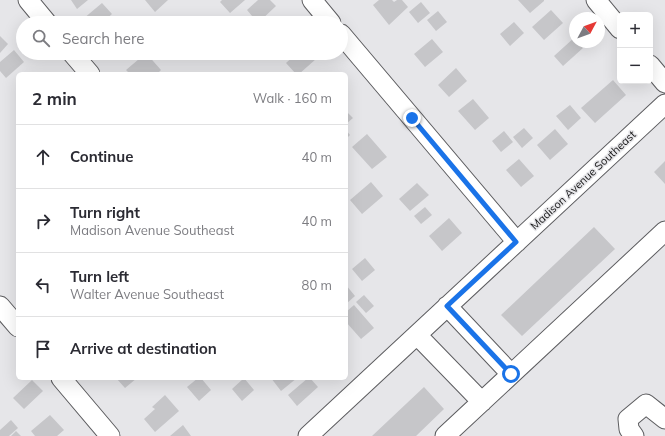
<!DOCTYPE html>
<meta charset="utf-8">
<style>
:root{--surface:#fff;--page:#f7f7f7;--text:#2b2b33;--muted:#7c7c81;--line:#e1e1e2}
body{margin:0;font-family:Mulish,sans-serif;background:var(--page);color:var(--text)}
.controls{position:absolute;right:12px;top:12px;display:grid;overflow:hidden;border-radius:6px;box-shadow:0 4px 16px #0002}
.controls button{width:36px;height:36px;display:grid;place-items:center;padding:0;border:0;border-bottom:1px solid var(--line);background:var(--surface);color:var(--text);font:20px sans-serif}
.compass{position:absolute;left:569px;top:12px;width:36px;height:36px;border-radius:50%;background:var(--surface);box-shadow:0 4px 16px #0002;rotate:49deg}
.stop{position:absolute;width:12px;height:12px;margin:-9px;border:3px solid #1a73e8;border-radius:50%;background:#fff}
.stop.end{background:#1a73e8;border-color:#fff;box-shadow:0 1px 4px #0008}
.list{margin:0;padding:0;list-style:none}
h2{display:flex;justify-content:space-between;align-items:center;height:52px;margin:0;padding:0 16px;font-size:17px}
h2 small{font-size:13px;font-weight:400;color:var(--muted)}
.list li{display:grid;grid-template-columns:26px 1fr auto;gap:12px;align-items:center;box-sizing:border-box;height:64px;padding:0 16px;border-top:1px solid var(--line)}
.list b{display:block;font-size:15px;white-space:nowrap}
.list p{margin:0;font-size:13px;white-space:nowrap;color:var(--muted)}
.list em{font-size:13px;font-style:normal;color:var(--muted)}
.icon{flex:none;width:22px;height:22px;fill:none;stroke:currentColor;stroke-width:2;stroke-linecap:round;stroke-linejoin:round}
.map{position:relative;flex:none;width:665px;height:436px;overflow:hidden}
.search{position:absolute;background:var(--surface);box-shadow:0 4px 16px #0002;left:16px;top:16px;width:332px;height:44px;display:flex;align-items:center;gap:10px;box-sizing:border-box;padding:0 14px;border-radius:22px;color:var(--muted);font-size:15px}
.panel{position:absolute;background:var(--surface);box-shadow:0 4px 16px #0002;left:16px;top:72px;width:332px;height:308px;border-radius:6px}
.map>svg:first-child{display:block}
</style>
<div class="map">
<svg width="665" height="436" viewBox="0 0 665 436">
<rect width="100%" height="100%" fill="#e6e6e9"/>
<path fill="#c6c6c9" d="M71 0H88L77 9Z
M145 0H168L155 12Z
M222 0H245L230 13 220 2Z
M258 0H270L276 6 258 23 247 10Z
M379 0H392L394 2 397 0H402L408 7 389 25 373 5Z
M518 0H544V1L530 13Z
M421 2 430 13 418 23 409 12Z
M102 3 112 14 102 23H86L83 19Z
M551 10 563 23 544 40 532 27Z
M438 11 447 22 436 31 427 20Z
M514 22 524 33 510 46 500 34Z
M0 36 8 44 0 53Z
M575 37V42H578L583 48 563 66 554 56Z
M432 39 443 52 425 67 414 54Z
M14 50 24 62 6 78 0 71V62Z
M146 53 161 70 157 74H130L126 70Z
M297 53H310L316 59 299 74H296L286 63Z
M456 68 467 81 449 97 438 85Z
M613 80 626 95 595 123 581 108Z
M473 99 489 118 475 130 458 111Z
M570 105 581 118 568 130 556 116Z
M346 111 353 118 346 124Z
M524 128 533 138 522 148 513 137Z
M555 129 568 144 550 160 537 145Z
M346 130 350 135 346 139Z
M504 131 513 142 501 152 492 141Z
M367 134 387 157 372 169 352 147Z
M519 159 534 176 521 187 506 170Z
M665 161V184L654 172Z
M371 182 383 196 362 214 350 200Z
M417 183 429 195 410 211 399 199Z
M425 207 432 215 421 224 414 216Z
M449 218 462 233 442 251 429 236Z
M594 227 615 249 522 336 501 315Z
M365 258 375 270 362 281 352 269Z
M346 285 355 296 346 304Z
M364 295 374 306 366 313 356 302Z
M354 305 374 328 361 339 346 322V312Z
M116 378H137L125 388Z
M198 378H201L211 390 199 401 187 387Z
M244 378 254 390 242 401 232 389Z
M271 378H297L281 391Z
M308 378H310L318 387 297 406 288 395Z
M32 380 43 391 24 409 13 398Z
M424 387 444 409 416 436H372Z
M165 395 179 411 155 432 144 419 155 409 152 407Z
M50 415 64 430 57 436H35L31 431Z
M11 420 18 428 9 436H0V430Z
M183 425 191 436H170Z
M16 431 21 436H11Z"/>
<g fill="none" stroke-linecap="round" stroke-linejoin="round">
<g stroke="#5c5c5f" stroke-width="21">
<path id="minor" d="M28 0 47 23
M312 0 331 23
M596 0 620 29
M341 34 517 242
M72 53 90 74
M650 65 665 83
M0 306 18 327
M447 306 511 374
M417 335 482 402
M61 378 110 436
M308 436 665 104
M445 436 665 231
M634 436 629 429 628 419 646 404 665 419"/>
</g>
<use href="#minor" stroke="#fff" stroke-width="19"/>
</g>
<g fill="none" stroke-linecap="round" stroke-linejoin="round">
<path stroke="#1a73e8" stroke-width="5" d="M412 118 516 242 447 306 511 374"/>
</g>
<g text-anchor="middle" stroke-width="3" stroke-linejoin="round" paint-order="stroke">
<g font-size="11" fill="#161617" stroke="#e6e6e9">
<text transform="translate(583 180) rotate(-43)" y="4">Madison Avenue Southeast</text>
</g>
</g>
</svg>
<div class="controls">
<button>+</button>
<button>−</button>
</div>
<svg class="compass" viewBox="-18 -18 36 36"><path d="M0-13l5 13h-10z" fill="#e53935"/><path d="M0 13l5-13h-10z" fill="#7c7c81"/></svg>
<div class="stop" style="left:511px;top:374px"></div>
<div class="stop end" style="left:412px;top:118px"></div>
<div class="search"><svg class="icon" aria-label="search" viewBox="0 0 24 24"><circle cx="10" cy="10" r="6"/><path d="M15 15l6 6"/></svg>Search here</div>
<section class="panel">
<h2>2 min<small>Walk · 160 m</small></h2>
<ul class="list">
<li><svg class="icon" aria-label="ahead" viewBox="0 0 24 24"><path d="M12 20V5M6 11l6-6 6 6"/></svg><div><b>Continue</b></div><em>40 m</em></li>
<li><svg class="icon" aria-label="right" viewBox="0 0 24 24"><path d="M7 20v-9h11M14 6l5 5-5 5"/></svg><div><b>Turn right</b><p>Madison Avenue Southeast</p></div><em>40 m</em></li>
<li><svg class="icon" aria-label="left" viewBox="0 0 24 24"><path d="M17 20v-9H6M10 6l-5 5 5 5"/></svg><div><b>Turn left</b><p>Walter Avenue Southeast</p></div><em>80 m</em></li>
<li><svg class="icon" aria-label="arrive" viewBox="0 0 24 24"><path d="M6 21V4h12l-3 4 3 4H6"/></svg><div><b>Arrive at destination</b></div></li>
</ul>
</section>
</div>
